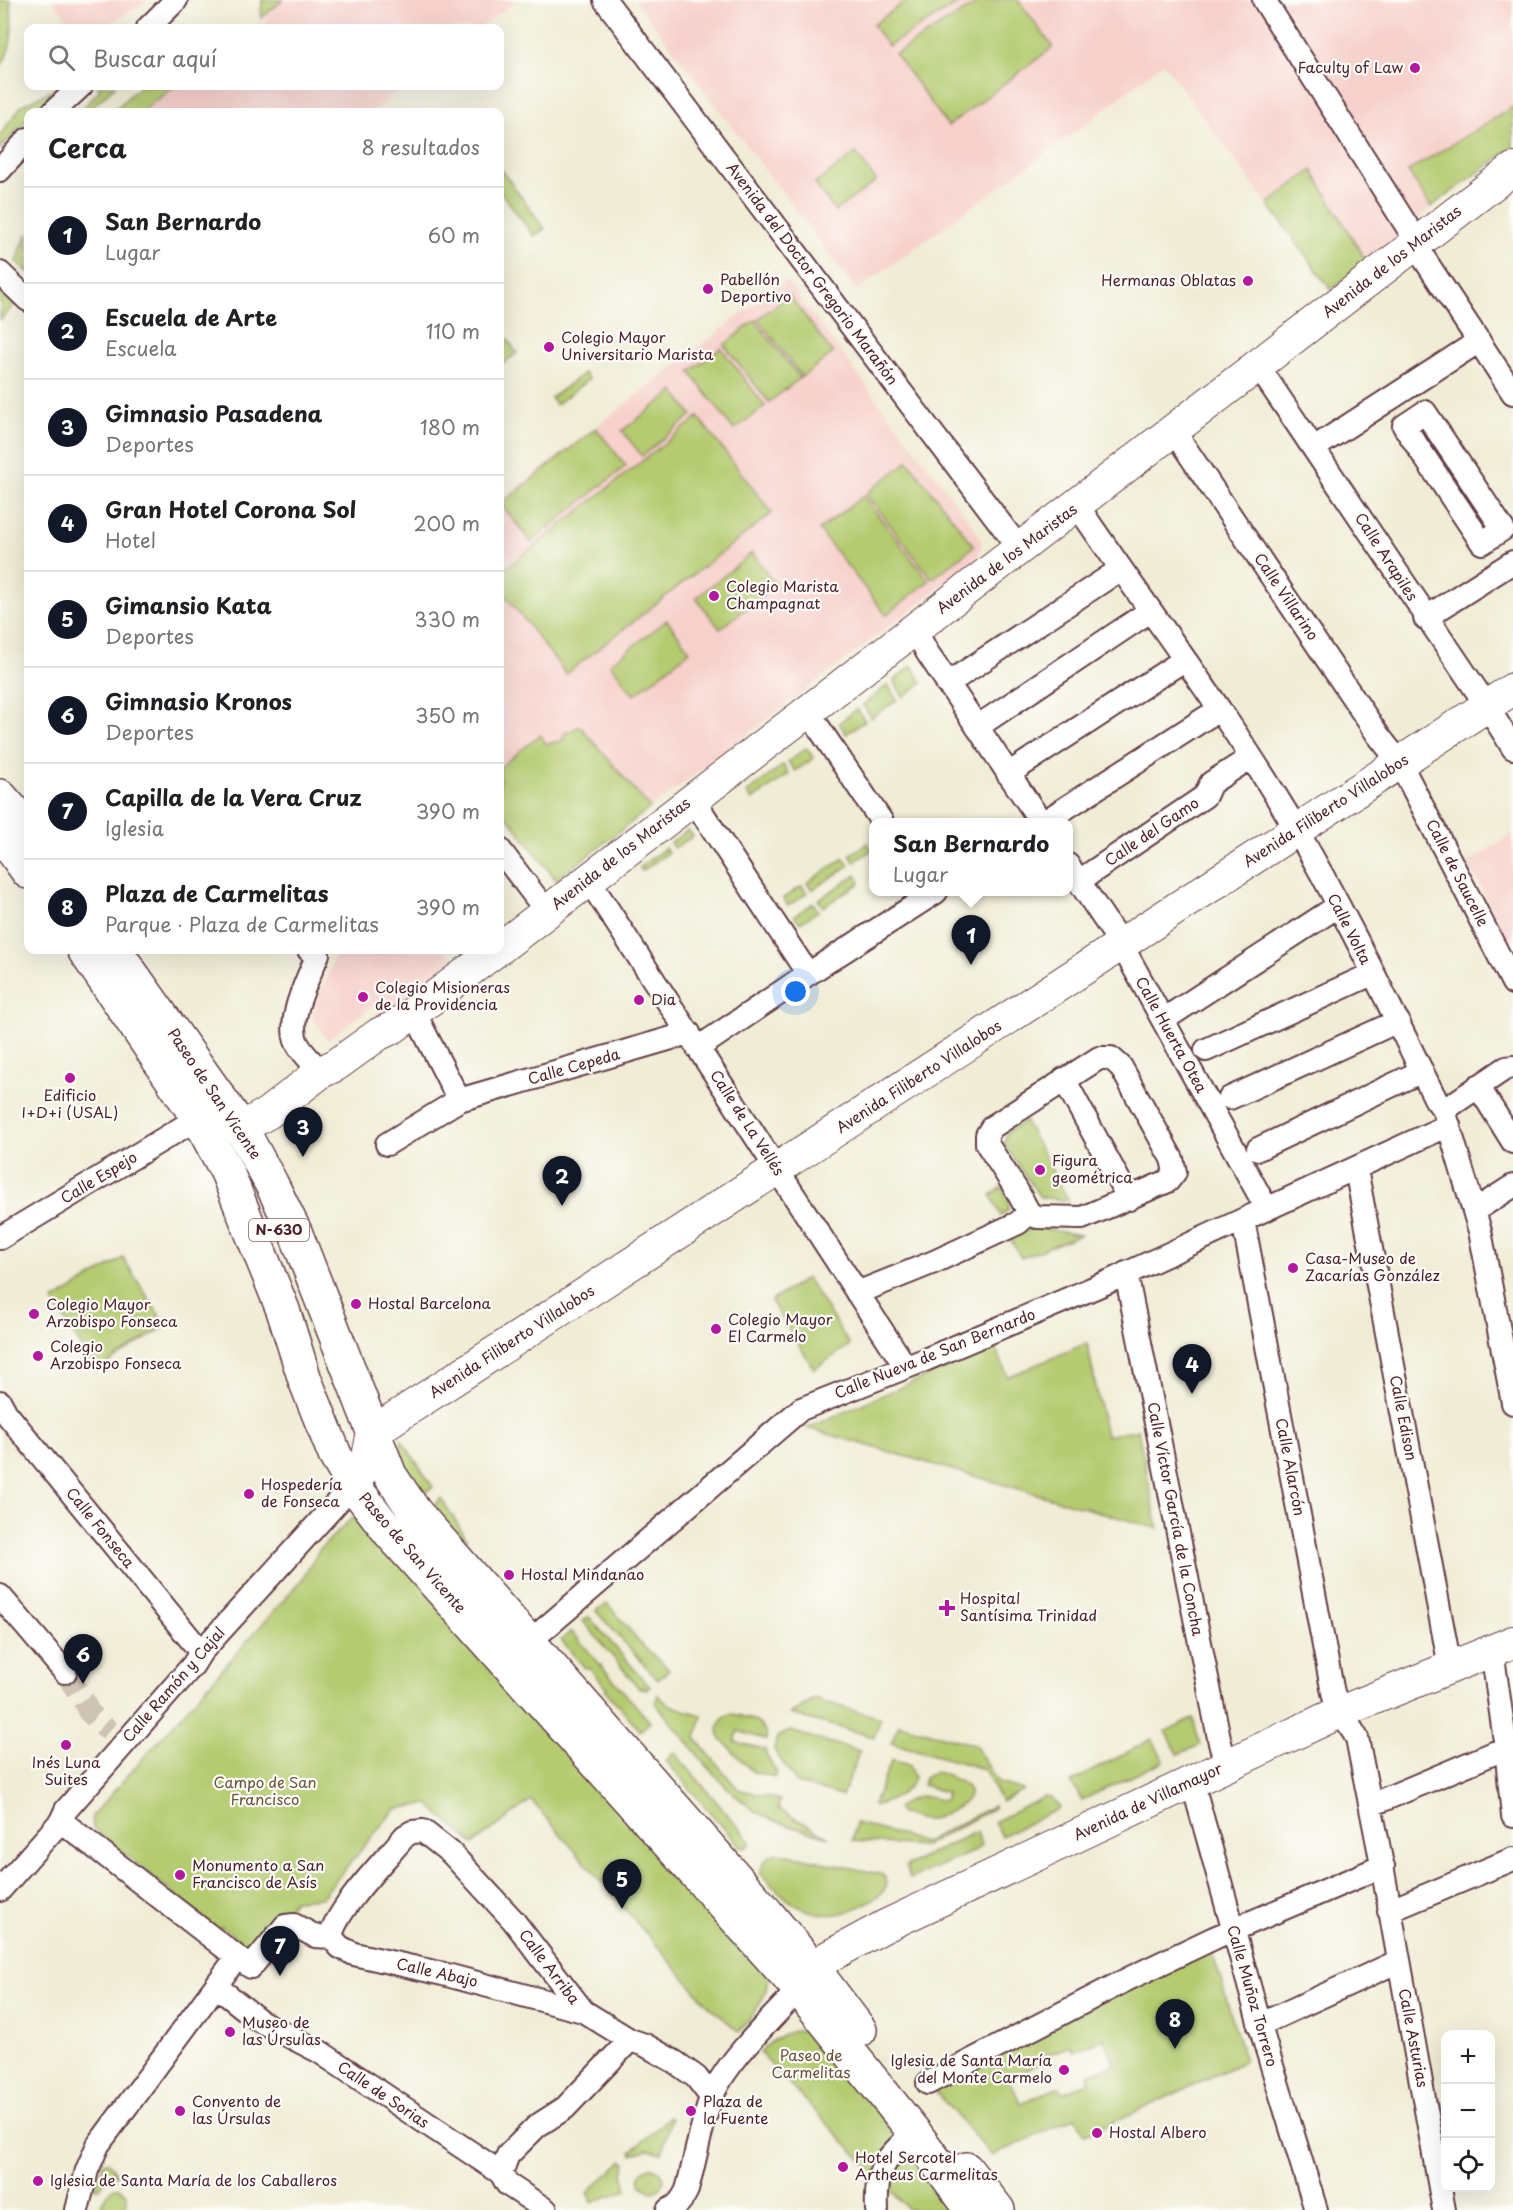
<!DOCTYPE html>
<html lang="es">
<meta charset="utf-8">
<style>
:root{--surface:#fff;--page:#f2f2f2;--text:#202124;--muted:#757577;--line:#e0e0e0;--accent:#111827}
body{margin:0;font-family:"Playpen Sans",sans-serif;background:var(--page);color:var(--text)}
.controls{position:absolute;right:18px;bottom:18px;display:grid;overflow:hidden;border-radius:12px;box-shadow:0 6px 24px #0002}
.controls button{width:54px;height:54px;display:grid;place-items:center;padding:0;border:0;border-bottom:2px solid var(--line);background:var(--surface);color:var(--text);font:30px sans-serif}
.you{position:absolute;left:796px;top:992px;width:21px;height:21px;margin:-15px;border:4px solid #fff;border-radius:50%;background:#1a73e8;box-shadow:0 0 0 9px #1a73e833}
.badge{display:grid;place-items:center;width:39px;height:39px;border-radius:50%;background:var(--accent);color:#fff;font-size:20px;font-weight:700}
.pin{position:absolute;translate:-50% -50px;filter:drop-shadow(0 2px 3px #0008)}
.pin::after{content:'';position:absolute;top:32px;width:21px;height:18px;background:inherit;clip-path:polygon(0 0,100% 0,50% 100%)}
.popup{position:absolute;left:869px;top:818px;width:204px;height:78px;box-sizing:border-box;display:grid;place-content:center;border-radius:12px;background:var(--surface);filter:drop-shadow(0 2px 4px #0005);font-size:20px;white-space:nowrap;color:var(--muted)}
.popup b{font-size:22px;color:var(--text)}
.popup::after{content:'';position:absolute;left:50%;top:100%;margin-left:-12px;border:12px solid transparent;border-top-color:var(--surface)}
.list{margin:0;padding:0;list-style:none}
h2{display:flex;justify-content:space-between;align-items:center;height:78px;margin:0;padding:0 24px;font-size:26px}
h2 small{font-size:20px;font-weight:400;color:var(--muted)}
.list li{display:grid;grid-template-columns:39px 1fr auto;gap:18px;align-items:center;box-sizing:border-box;height:96px;padding:0 24px;border-top:2px solid var(--line)}
.list b{display:block;font-size:22px;white-space:nowrap}
.list p{margin:0;font-size:20px;white-space:nowrap;color:var(--muted)}
.list em{font-size:20px;font-style:normal;color:var(--muted)}
.icon{flex:none;width:33px;height:33px;fill:none;stroke:currentColor;stroke-width:2;stroke-linecap:round;stroke-linejoin:round}
.map{position:relative;flex:none;width:1513px;height:2210px;overflow:hidden}
.search{position:absolute;background:var(--surface);box-shadow:0 6px 24px #0002;left:24px;top:24px;width:480px;height:66px;display:flex;align-items:center;gap:15px;box-sizing:border-box;padding:0 21px;border-radius:12px;color:var(--muted);font-size:22px}
.panel{position:absolute;background:var(--surface);box-shadow:0 6px 24px #0002;left:24px;top:108px;width:480px;height:846px;border-radius:12px}
.map>svg:first-child{display:block}
</style>
<div class="map">
<svg width="1513" height="2210" viewBox="0 0 1513 2210">
<rect width="100%" height="100%" fill="#fdfcf7"/>
<filter id="ink" filterUnits="userSpaceOnUse"><feTurbulence type="fractalNoise" baseFrequency=".0167" numOctaves="2"/><feDisplacementMap in="SourceGraphic" scale="12" xChannelSelector="R" yChannelSelector="G"/><feConvolveMatrix kernelMatrix="1 2 1 2 8 2 1 2 1" color-interpolation-filters="sRGB"/></filter>
<filter id="wash" filterUnits="userSpaceOnUse"><feTurbulence type="fractalNoise" baseFrequency=".008" numOctaves="4" result="noise"/><feDisplacementMap in="SourceGraphic" scale="24" xChannelSelector="R" yChannelSelector="G"/><feGaussianBlur stdDeviation="1.35" result="paint"/><feColorMatrix in="noise" values="0 0 0 0 0 0 0 0 0 0 0 0 0 0 0 0 0 1.4 0 .05"/><feComposite in="paint" operator="in"/></filter>
<g filter="url(#wash)">
<rect width="100%" height="100%" fill="#f0ecd5"/>
<path fill="#f7d0cb" d="M53 0H148L103 28H73Z
M283 0H517L480 28H264L267 13Z
M635 0H1513V147L1431 207 1367 263 1331 290 1163 63 1090 121 857 290Z
M175 86H406L371 112H141Z
M786 280 975 528 982 543 979 554 975 560 883 631 556 880 500 807V501Z
M1513 834V951L1468 863Z
M337 950H446L454 961 391 1009 375 1004 328 1040 311 1018Z"/>
<path fill="#b4cb6f" stroke="#7f754d" stroke-width="1.5" fill-rule="evenodd" d="M0 0H10C13 22 14 50 0 67Z
M262 0H283L261 18Z
M907 0H964L888 46 873 25Z
M982 0H1018L1053 47 948 126 895 54Z
M61 86 35 112H28V119L0 149V135L22 105Z
M98 86H115L87 112H79L99 91Z
M140 86H175L141 112H112Z
M1513 107V147L1431 207 1408 171Z
M856 153 876 181 835 211 815 184Z
M500 168 545 229 534 236 500 191Z
M1312 170 1367 263 1331 290 1268 204Z
M27 234 28 235V272L16 261Z
M0 284 18 301 0 320Z
M789 295 833 353 802 377 758 319Z
M755 320 800 378 769 402 724 345Z
M500 329 517 353 500 366Z
M721 348 765 406 734 430 690 372Z
M584 373 589 379 556 405 551 398Z
M674 391 692 415 642 456 622 431Z
M698 417 772 513 566 674 500 588V573Z
M596 428 626 466 531 542 501 504Z
M908 461 974 546 932 579 866 494Z
M863 496 929 581 886 615 819 530Z
M752 553 776 585 720 629 696 598Z
M667 620 690 651 634 695 610 664Z
M912 666 922 683 903 697 894 681Z
M888 685 897 700 871 718 863 705Z
M857 709 865 721 846 734 839 723Z
M580 726 650 808 556 880 500 807V767L540 735 546 744 562 741 565 733Z
M806 748 814 758 795 771 788 762Z
M783 765 789 774 752 800 747 793Z
M688 830 693 836 674 848 670 843Z
M868 843 872 850 854 862 850 855Z
M665 848 668 853 642 871 640 867Z
M844 858 849 866 812 890 807 883Z
M856 875 860 883 823 907 818 900Z
M802 886 807 893 788 906 783 898Z
M813 903 818 911 800 923 794 916Z
M1025 1121 1069 1201 1040 1197 1004 1144 1007 1132Z
M1002 1187 1009 1202 1008 1210 1001 1216 991 1195Z
M1035 1227 1080 1235 1021 1258 1010 1238Z
M123 1258 166 1326 96 1370 53 1301Z
M807 1278 850 1345 814 1369 771 1301Z
M1087 1343 1106 1436 1138 1430 1158 1529 807 1428 995 1346 1008 1377Z
M401 1439 433 1487 417 1498 398 1458Z
M441 1498 467 1539 458 1546 428 1511Z
M352 1518 366 1521 768 1975C768 1999 753 2014 739 2032L707 2004 531 1800 473 1844 428 1804 395 1809 321 1898 294 1900 253 1951 221 1926 218 1930 93 1828 92 1816 281 1603 303 1578 319 1550Z
M607 1603 644 1647 669 1669 658 1680 596 1611Z
M589 1617 650 1687 646 1689 638 1687 583 1621Z
M571 1631 650 1722 640 1731 605 1690 607 1688 588 1667 585 1668 561 1640Z
M658 1695C669 1708 686 1710 702 1715L696 1739 738 1789 780 1800 778 1809 829 1837C808 1831 784 1826 764 1816 725 1796 684 1736 655 1703Z
M814 1699 881 1718 874 1737 790 1714Z
M733 1714C749 1718 767 1722 767 1740L738 1731 735 1742 765 1749 766 1754 777 1773 775 1777 753 1772 720 1738C715 1727 721 1716 733 1714Z
M1193 1718 1200 1745 1178 1754 1166 1731Z
M899 1724 975 1745 998 1783 1023 1790 1001 1802 984 1769 891 1743Z
M790 1731 860 1751 842 1796 797 1783 774 1750 777 1737Z
M1152 1739 1164 1761 1082 1800 1071 1782Z
M674 1752 745 1835 750 1842 747 1847 741 1848 666 1761Z
M892 1760 909 1765 914 1778C908 1793 888 1803 873 1806Z
M936 1772C963 1781 988 1792 949 1812 942 1815 935 1820 927 1820 919 1820 909 1815 900 1813L897 1808C921 1792 918 1795 945 1801L947 1793 923 1785 925 1777Z
M1044 1797 1052 1798 1060 1808 1002 1836 994 1822Z
M993 1806 994 1808 924 1846 852 1841 856 1823 925 1842Z
M977 1831 981 1846 972 1852 910 1879 906 1866Z
M779 1853 881 1874C903 1889 857 1909 845 1912 837 1915 826 1915 817 1913 793 1909 777 1890 761 1874 761 1863 768 1855 779 1853Z
M1209 1941 1245 2061 1085 2135 1076 2117 992 2156 928 2083ZM1104 2039 1115 2065 1088 2075 1090 2082 1063 2093 1060 2087 1020 2103 1009 2077 1048 2060 1047 2055 1070 2046 1073 2051Z
M795 2031 814 2032 956 2210H909L760 2053C770 2041 780 2035 795 2031Z
M669 2117 671 2119 662 2153 647 2149 632 2155 631 2152Z
M622 2161 626 2163 623 2174 627 2190 592 2202 587 2193Z
M106 2162H109L117 2175C109 2179 104 2178 100 2188L95 2187 104 2163Z
M650 2167 661 2172 664 2180 661 2187 651 2192 641 2186C637 2177 641 2170 650 2167Z
M114 2188H119L127 2194V2204L121 2209 107 2210 101 2204 110 2191Z"/>
</g>
<g filter="url(#ink)">
<g fill="none" stroke-linecap="round" stroke-linejoin="round">
<path stroke="#cfc3b3" stroke-width="22" stroke-dasharray="22 11" stroke-linecap="butt" d="M65 1672 85 1703 88 1711 109 1731"/>
<g stroke="#633e44" stroke-width="26">
<path id="street" d="M605 0 1019 548
M1264 0 1410 231 1425 260 1513 393
M148 28 176 0
M53 112 81 86
M0 170 28 139
M0 273 28 300
M1258 366 1487 706 1513 748
M1425 412 1503 529 1482 543 1404 426Z
M1173 430 1378 735 1400 763 1513 983
M1314 448 1479 341
M1077 505C1150 613 1230 717 1296 829 1348 917 1391 1010 1436 1100L1444 1110 1480 1231 1513 1403
M1425 618 1513 562
M915 629 927 652 1041 822
M947 684 1121 569
M807 710 882 822
M977 727 1150 611
M1008 774 1184 660
M693 799 808 974
M1044 822 1218 710
M500 850 547 912
M1068 865 1121 944 1267 1209
M588 879 905 1366
M1079 881 1205 796 1211 783 1250 758
M309 950 318 954C309 977 286 1019 297 1043 302 1053 313 1063 321 1072
M414 1012 459 1100
M1163 1020 1338 906
M698 1048 808 974 936 892
M1206 1050 1372 974
M1099 1058H1111L1121 1067 1172 1159 1175 1172 1168 1181 1082 1218 1037 1217 1029 1213 1016 1189 987 1144V1135L992 1127Z
M1064 1079 1129 1199
M1478 1086 1513 1142
M1230 1098 1398 1021
M1444 1110 1506 1068 1513 1067
M387 1144 459 1100 689 1033
M1258 1149 1422 1071
M1356 1169 1450 1667
M1474 1211 1513 1186
M1243 1220 1332 1688 1338 1713 1349 1725 1357 1738 1379 1849 1444 2210
M0 1238 198 1118
M1126 1273 1220 1743 1226 1765
M857 1293 934 1262 1018 1223 1029 1213
M0 1402 6 1413 201 1652
M0 1596 65 1672
M519 1649 528 1643 801 1409 927 1359 1110 1281 1449 1125
M1492 1650 1506 1748 1513 1816
M1192 1781 1265 2043 1316 2210
M1371 1805 1513 1745
M61 1821 237 1957
M0 1890 61 1821 66 1810 193 1665 201 1652 353 1485
M1389 1911 1513 1859
M331 1937C335 1910 386 1859 405 1836L412 1832 423 1831 451 1853 513 1920 583 2011 630 2040 645 2045 675 2062 696 2077 712 2098
M331 1937 340 1947 354 1954 443 1974 583 2011
M216 1986 260 2021 320 2052 501 2173 507 2184 546 2210
M1259 2025 1399 1961
M928 2083 1128 1979 1214 1938 1383 1866
M501 2173 508 2155 537 2126 565 2108 630 2040
M77 2210 87 2170 98 2145 237 1957 251 1967 285 1926 294 1925 315 1936 331 1937
M668 2210C678 2206 682 2200 687 2190 695 2161 701 2124 712 2096 727 2060 772 2019 799 1989
M877 2210C875 2167 884 2161 914 2132"/>
</g>
<g stroke="#633e44" stroke-width="34">
<path id="secondary" d="M500 948 1513 169
M217 1122 241 1128 268 1113 321 1072 336 1065 379 1034 394 1027 497 950
M353 1485 367 1462 373 1432 1513 689
M799 1989 813 1968 828 1957 885 1926 1338 1713 1513 1642"/>
</g>
<g stroke="#633e44" stroke-width="36">
<path id="highway" d="M0 796 28 828
M0 833 28 872
M84 950 198 1118 227 1172 283 1310 305 1380 335 1455 353 1485 390 1533 799 1989 914 2132 972 2210
M115 950 241 1128 271 1183 296 1234 390 1475 415 1512 767 1913 813 1968 860 2030
M966 2169 998 2210"/>
</g>
<use href="#street" stroke="#fff" stroke-width="22"/>
<use href="#secondary" stroke="#fff" stroke-width="32"/>
<use href="#highway" stroke="#fff" stroke-width="33"/>
</g>
</g>
<g fill="#b5179e" stroke="#fdfcf7" stroke-width="2">
<circle cx="1415" cy="68" r="6"/>
<circle cx="1248" cy="281" r="6"/>
<circle cx="708" cy="289" r="6"/>
<circle cx="549" cy="347" r="6"/>
<circle cx="714" cy="596" r="6"/>
<circle cx="363" cy="997" r="6"/>
<circle cx="639" cy="1000" r="6"/>
<circle cx="70" cy="1078" r="6"/>
<circle cx="1040" cy="1170" r="6"/>
<circle cx="1293" cy="1268" r="6"/>
<circle cx="356" cy="1304" r="6"/>
<circle cx="34" cy="1314" r="6"/>
<circle cx="716" cy="1329" r="6"/>
<circle cx="38" cy="1356" r="6"/>
<circle cx="249" cy="1494" r="6"/>
<circle cx="509" cy="1575" r="6"/>
<path d="M944 1599h6v6h6v6h-6v6h-6v-6h-6v-6h6z"/>
<circle cx="66" cy="1745" r="6"/>
<circle cx="180" cy="1875" r="6"/>
<circle cx="230" cy="2032" r="6"/>
<circle cx="1064" cy="2070" r="6"/>
<circle cx="180" cy="2111" r="6"/>
<circle cx="691" cy="2111" r="6"/>
<circle cx="1097" cy="2133" r="6"/>
<circle cx="843" cy="2167" r="6"/>
<circle cx="38" cy="2181" r="6"/>
</g>
<g text-anchor="middle" stroke-width="4.5" stroke-linejoin="round" paint-order="stroke">
<rect fill="#fdfcf7" stroke="#806168" stroke-width="1.5" x="249" y="1219" width="60" height="22" rx="4.5"/>
<g font-size="14" font-weight="bold" fill="#4a1f2b">
<text x="279" y="1235">N-630</text>
</g>
<g font-size="15" fill="#4a1f2b" stroke="#fdfcf7" text-anchor="start">
<text x="1403" y="73" text-anchor="end">Faculty of Law</text>
<text x="720" y="285">Pabellón<tspan x="720" dy="17">Deportivo</tspan></text>
<text x="1236" y="286" text-anchor="end">Hermanas Oblatas</text>
<text x="561" y="343">Colegio Mayor<tspan x="561" dy="17">Universitario Marista</tspan></text>
<text x="726" y="592">Colegio Marista<tspan x="726" dy="17">Champagnat</tspan></text>
<text x="375" y="993">Colegio Misioneras<tspan x="375" dy="17">de la Providencia</tspan></text>
<text x="651" y="1005">Dia</text>
<text x="70" y="1101" text-anchor="middle">Edificio<tspan x="70" dy="17">I+D+i (USAL)</tspan></text>
<text x="1052" y="1166">Figura<tspan x="1052" dy="17">geométrica</tspan></text>
<text x="1305" y="1264">Casa-Museo de<tspan x="1305" dy="17">Zacarías González</tspan></text>
<text x="368" y="1309">Hostal Barcelona</text>
<text x="46" y="1310">Colegio Mayor<tspan x="46" dy="17">Arzobispo Fonseca</tspan></text>
<text x="728" y="1325">Colegio Mayor<tspan x="728" dy="17">El Carmelo</tspan></text>
<text x="50" y="1352">Colegio<tspan x="50" dy="17">Arzobispo Fonseca</tspan></text>
<text x="261" y="1490">Hospedería<tspan x="261" dy="17">de Fonseca</tspan></text>
<text x="521" y="1580">Hostal Mindanao</text>
<text x="960" y="1604">Hospital<tspan x="960" dy="17">Santísima Trinidad</tspan></text>
<text x="66" y="1768" text-anchor="middle">Inés Luna<tspan x="66" dy="17">Suites</tspan></text>
<text x="192" y="1871">Monumento a San<tspan x="192" dy="17">Francisco de Asís</tspan></text>
<text x="242" y="2028">Museo de<tspan x="242" dy="17">las Úrsulas</tspan></text>
<text x="1052" y="2066" text-anchor="end">Iglesia de Santa María<tspan x="1052" dy="17">del Monte Carmelo</tspan></text>
<text x="192" y="2107">Convento de<tspan x="192" dy="17">las Úrsulas</tspan></text>
<text x="703" y="2107">Plaza de<tspan x="703" dy="17">la Fuente</tspan></text>
<text x="1109" y="2138">Hostal Albero</text>
<text x="855" y="2163">Hotel Sercotel<tspan x="855" dy="17">Artheus Carmelitas</tspan></text>
<text x="50" y="2186">Iglesia de Santa María de los Caballeros</text>
</g>
<g font-size="15" fill="#4a1f2b" stroke="#fdfcf7">
<text transform="translate(1392 262) rotate(-38)" y="5">Avenida de los Maristas</text>
<text transform="translate(812 274) rotate(53)" y="5">Avenida del Doctor Gregorio Marañón</text>
<text transform="translate(1386 557) rotate(57)" y="5">Calle Arapiles</text>
<text transform="translate(1007 559) rotate(-37)" y="5">Avenida de los Maristas</text>
<text transform="translate(1286 597) rotate(56)" y="5">Calle Villarino</text>
<text transform="translate(1326 811) rotate(-33)" y="5">Avenida Filiberto Villalobos</text>
<text transform="translate(1152 832) rotate(-34)" y="5">Calle del Gamo</text>
<text transform="translate(621 854) rotate(-38)" y="5">Avenida de los Maristas</text>
<text transform="translate(1457 873) rotate(63)" y="5">Calle de Saucelle</text>
<text transform="translate(1349 929) rotate(63)" y="5">Calle Volta</text>
<text transform="translate(1171 1035) rotate(61)" y="5">Calle Huerta Otea</text>
<text transform="translate(574 1067) rotate(-16)" y="5">Calle Cepeda</text>
<text transform="translate(919 1077) rotate(-33)" y="5">Avenida Filiberto Villalobos</text>
<text transform="translate(214 1094) rotate(56)" y="5">Paseo de San Vicente</text>
<text transform="translate(747 1123) rotate(57)" y="5">Calle de La Vellés</text>
<text transform="translate(99 1178) rotate(-31)" y="5">Calle Espejo</text>
<text transform="translate(512 1342) rotate(-33)" y="5">Avenida Filiberto Villalobos</text>
<text transform="translate(935 1354) rotate(-22)" y="5">Calle Nueva de San Bernardo</text>
<text transform="translate(1403 1418) rotate(79)" y="5">Calle Edison</text>
<text transform="translate(1290 1467) rotate(79)" y="5">Calle Alarcón</text>
<text transform="translate(1175 1519) rotate(79)" y="5">Calle Víctor García de la Concha</text>
<text transform="translate(100 1528) rotate(51)" y="5">Calle Fonseca</text>
<text transform="translate(412 1553) rotate(49)" y="5">Paseo de San Vicente</text>
<text transform="translate(174 1685) rotate(-49)" y="5">Calle Ramón y Cajal</text>
<text transform="translate(1148 1802) rotate(-25)" y="5">Avenida de Villamayor</text>
<text transform="translate(549 1967) rotate(53)" y="5">Calle Arriba</text>
<text transform="translate(437 1973) rotate(13)" y="5">Calle Abajo</text>
<text transform="translate(1252 1996) rotate(74)" y="5">Calle Muñoz Torrero</text>
<text transform="translate(1413 2038) rotate(79)" y="5">Calle Asturias</text>
<text transform="translate(383 2095) rotate(34)" y="5">Calle de Sorias</text>
</g>
<g font-size="15" fill="#6a533f" stroke="#fdfcf7">
<text x="265" y="1788">Campo de San<tspan x="265" dy="17">Francisco</tspan></text>
<text x="811" y="2061">Paseo de<tspan x="811" dy="17">Carmelitas</tspan></text>
</g>
</g>
</svg>
<div class="controls">
<button>+</button>
<button>−</button>
<button><svg class="icon" aria-label="locate" viewBox="0 0 24 24"><circle cx="12" cy="12" r="6"/><path d="M12 2v4M12 18v4M2 12h4M18 12h4"/></svg></button>
</div>
<div class="you"></div>
<div class="pin badge" style="left:971px;top:965px">1</div>
<div class="popup"><b>San Bernardo</b>Lugar</div>
<div class="pin badge" style="left:562px;top:1206px">2</div>
<div class="pin badge" style="left:303px;top:1157px">3</div>
<div class="pin badge" style="left:1192px;top:1394px">4</div>
<div class="pin badge" style="left:622px;top:1909px">5</div>
<div class="pin badge" style="left:83px;top:1684px">6</div>
<div class="pin badge" style="left:280px;top:1976px">7</div>
<div class="pin badge" style="left:1175px;top:2049px">8</div>
<div class="search"><svg class="icon" aria-label="search" viewBox="0 0 24 24"><circle cx="10" cy="10" r="6"/><path d="M15 15l6 6"/></svg>Buscar aquí</div>
<section class="panel">
<h2>Cerca<small>8 resultados</small></h2>
<ul class="list">
<li><span class="badge">1</span><div><b>San Bernardo</b><p>Lugar</p></div><em>60 m</em></li>
<li><span class="badge">2</span><div><b>Escuela de Arte</b><p>Escuela</p></div><em>110 m</em></li>
<li><span class="badge">3</span><div><b>Gimnasio Pasadena</b><p>Deportes</p></div><em>180 m</em></li>
<li><span class="badge">4</span><div><b>Gran Hotel Corona Sol</b><p>Hotel</p></div><em>200 m</em></li>
<li><span class="badge">5</span><div><b>Gimansio Kata</b><p>Deportes</p></div><em>330 m</em></li>
<li><span class="badge">6</span><div><b>Gimnasio Kronos</b><p>Deportes</p></div><em>350 m</em></li>
<li><span class="badge">7</span><div><b>Capilla de la Vera Cruz</b><p>Iglesia</p></div><em>390 m</em></li>
<li><span class="badge">8</span><div><b>Plaza de Carmelitas</b><p>Parque · Plaza de Carmelitas</p></div><em>390 m</em></li>
</ul>
</section>
</div>
